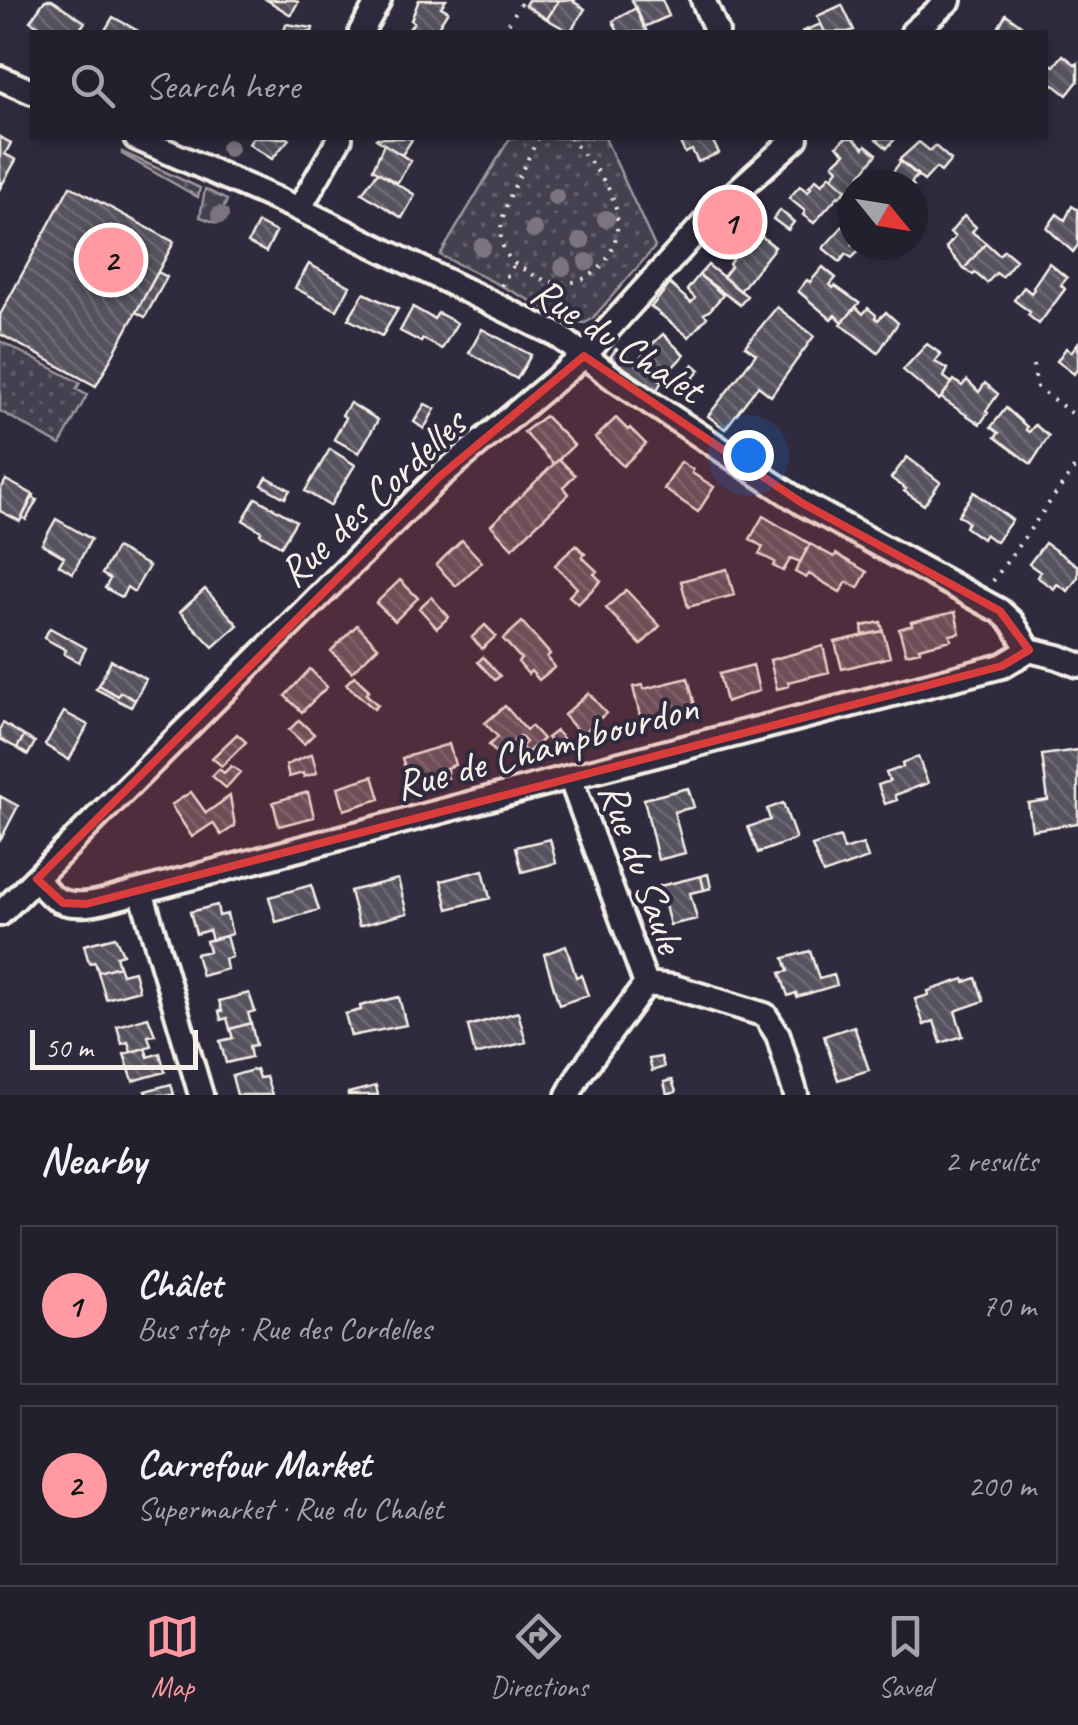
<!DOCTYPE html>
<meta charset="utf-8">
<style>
:root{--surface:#23202e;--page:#2b2836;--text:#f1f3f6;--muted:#a3a3aa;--line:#403e4a;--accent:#ff9aa2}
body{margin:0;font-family:Caveat,sans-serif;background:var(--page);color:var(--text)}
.compass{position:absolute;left:838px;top:170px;width:90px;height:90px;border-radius:50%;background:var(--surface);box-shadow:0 5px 15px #0003;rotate:120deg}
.scale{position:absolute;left:30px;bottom:25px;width:168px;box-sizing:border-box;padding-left:10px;border:5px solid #f4f1e8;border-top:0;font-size:28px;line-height:35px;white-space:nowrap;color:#f4f1e8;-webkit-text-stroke:8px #2f2a3d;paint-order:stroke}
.you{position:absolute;left:748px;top:455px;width:35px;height:35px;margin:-25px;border:8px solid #fff;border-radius:50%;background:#1a73e8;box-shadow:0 0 0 15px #1a73e833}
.badge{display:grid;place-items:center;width:65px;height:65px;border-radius:50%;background:var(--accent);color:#111;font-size:32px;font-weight:700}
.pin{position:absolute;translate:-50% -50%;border:5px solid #fff;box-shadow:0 2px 10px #0006}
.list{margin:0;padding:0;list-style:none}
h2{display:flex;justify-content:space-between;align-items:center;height:130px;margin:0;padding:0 40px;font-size:42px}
h2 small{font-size:32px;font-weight:400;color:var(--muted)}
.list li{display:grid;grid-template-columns:65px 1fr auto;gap:30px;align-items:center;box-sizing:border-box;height:160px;margin:0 20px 20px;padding:0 20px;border:2px solid var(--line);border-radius:0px}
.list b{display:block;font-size:38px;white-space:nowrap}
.list p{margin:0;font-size:32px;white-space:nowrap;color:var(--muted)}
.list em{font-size:32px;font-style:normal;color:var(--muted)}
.icon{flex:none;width:55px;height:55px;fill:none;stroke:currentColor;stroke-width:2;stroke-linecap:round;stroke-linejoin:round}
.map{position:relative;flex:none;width:1078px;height:1095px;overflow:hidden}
.search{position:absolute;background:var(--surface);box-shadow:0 5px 15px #0003;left:30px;right:30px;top:30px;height:110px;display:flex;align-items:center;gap:25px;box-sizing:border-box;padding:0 35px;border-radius:0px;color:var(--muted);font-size:38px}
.sheet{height:490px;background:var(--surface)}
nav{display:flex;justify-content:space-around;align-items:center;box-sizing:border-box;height:140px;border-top:2px solid var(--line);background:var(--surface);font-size:28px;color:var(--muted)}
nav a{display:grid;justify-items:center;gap:5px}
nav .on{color:var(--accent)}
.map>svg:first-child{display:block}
</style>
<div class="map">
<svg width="1078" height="1095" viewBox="0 0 1078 1095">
<defs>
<pattern id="grass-dots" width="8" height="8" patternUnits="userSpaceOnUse" patternTransform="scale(2.5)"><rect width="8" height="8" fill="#454050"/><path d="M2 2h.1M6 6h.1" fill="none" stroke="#605c69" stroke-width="1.8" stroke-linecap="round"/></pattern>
<pattern id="building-back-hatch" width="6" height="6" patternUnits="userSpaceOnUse" patternTransform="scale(2.5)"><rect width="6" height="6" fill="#56525f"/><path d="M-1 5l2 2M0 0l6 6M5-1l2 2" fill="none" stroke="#6f6b76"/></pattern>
</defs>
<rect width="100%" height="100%" fill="#2f2a3d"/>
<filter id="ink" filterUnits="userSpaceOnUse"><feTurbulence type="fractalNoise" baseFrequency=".01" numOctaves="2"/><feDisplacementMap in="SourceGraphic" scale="20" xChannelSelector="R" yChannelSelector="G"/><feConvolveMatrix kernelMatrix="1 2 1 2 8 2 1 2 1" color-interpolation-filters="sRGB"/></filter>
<g filter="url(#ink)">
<path fill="url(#grass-dots)" stroke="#9c989c" stroke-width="2.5" d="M510 138H605L655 247 592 319 585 323 571 321 440 255Z
M122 152 200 188 198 197 122 154Z
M205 189 227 200 217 223 200 217Z
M0 341 80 383 76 389 87 395 60 445 0 411Z"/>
<path fill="url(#building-back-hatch)" stroke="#f4f1e8" stroke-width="2.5" d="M45 0H52L85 22 78 32H50L30 21Z
M267 0H295L298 2 291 15Z
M419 0H446L441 7 448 11 435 32H407L414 22 411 20Z
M528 0H559L547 19 525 5Z
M559 0H575L574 2 585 9 570 32 547 19Z
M632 0H662L669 16 644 27Z
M842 5 854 30 848 32H825L817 16Z
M636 8 647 32H618L613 21Z
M1006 14 1030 32H996Z
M113 17 140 32H104Z
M286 24 313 28 312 32H284Z
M821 24 825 32H801Z
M1063 55 1076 65 1078 63V81L1067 95 1053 84 1049 89 1046 87V68L1049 63 1054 66Z
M0 137 11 143 5 154 16 160 0 188Z
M253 138H287L289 139 272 159 249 144Z
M377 138H413L402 155 376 139Z
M678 138H711L719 153 698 162 692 150 685 153Z
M845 138H853L864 148 866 145 877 154 848 191 832 177 838 169 833 164 845 153 837 146Z
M875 138H893L894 140 887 148Z
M919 142 930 151 935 146 951 160 941 172 936 168 924 181 899 160Z
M384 144 411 161 397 183 373 169Z
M901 161 918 175 911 183 913 185H883Z
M378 172 415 195 402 218 362 193Z
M830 175 846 190 839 197 838 196 814 223 803 215 805 211 789 198 800 186 808 192 811 188 809 187 816 179 822 184Z
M70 186 174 242 96 386 0 334V315Z
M1072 206 1078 210V245L1073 252 1047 228 1057 214 1065 220Z
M780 210 794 222 788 230 773 219Z
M853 215V245H874L869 252 860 245 858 248 860 250 852 258 846 254 840 262 823 248Z
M964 216 976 227 972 232 986 243 964 269 946 248 955 237 950 233Z
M258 223 276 232 266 252 248 243Z
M755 231 775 247 740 291 723 277 731 267 729 264Z
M986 243 999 255 1004 250 1016 260 1002 277 996 273 987 283 975 273 973 275 964 269Z
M1049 263 1067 278 1061 285 1065 289 1039 324 1028 315 1030 312 1014 300 1024 287 1031 293 1034 289 1033 287Z
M309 264 350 286 337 310 295 288Z
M708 265 747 296 740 305 699 275Z
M823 267 836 278 830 285 833 288 835 286 859 303 843 322 835 315 831 319 798 291 807 280 810 282Z
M158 272 167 277 145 317 136 312Z
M699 275 723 295 710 310 704 314 707 317 689 337 651 307 670 284 691 303 695 298 687 290Z
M364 293 398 309 382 336 348 319Z
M413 307 434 319 438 313 457 323 442 349 423 339 421 342 400 331Z
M777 307 814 336 771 396 758 386 725 429 708 416 756 354 745 346Z
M856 307 863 314 868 308 876 315 875 317 878 320 886 312 898 323 878 353 841 324Z
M482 329 531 355 517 379 469 353Z
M663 334 684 355 671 369 664 364 656 377 662 381 657 390 613 360 611 356 616 349 637 364 646 350Z
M1078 343V368L1074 374 1057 361 1066 348 1071 352Z
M927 344 941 354 935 362 948 369 944 377 952 383 939 400 903 370Z
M693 364 700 370 688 384 681 378Z
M954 380 962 386 967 380 979 392 985 383 998 394 986 411 988 413 980 424 941 398Z
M350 403 378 420 359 453 334 439 346 418 342 415Z
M425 404 435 409 424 429 414 422Z
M1006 408 1027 427 1026 430 1029 432 1035 425 1049 436 1031 464 995 437 999 433 991 427Z
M545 416 574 445 554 464 524 432Z
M616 418 628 430 630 428 646 444 623 466 595 438Z
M330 449 355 465 330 506 305 491Z
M907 457 940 482 924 505 904 491 906 489 891 478Z
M559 459 575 475 563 487 569 494 512 548 491 525Z
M681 462 693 470 692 473 714 487 698 512 664 489Z
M267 477 290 490 285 498 262 485Z
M6 480 34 495 20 521 0 511V491Z
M974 492 1012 520 996 542 985 534 982 539 965 527 968 522 958 515Z
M32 497 37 500 26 520 22 517Z
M256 498 296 521 281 546 260 534 261 531 243 520Z
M763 516 810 544 800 562 791 558 783 571 773 566 775 562 759 554 763 547 750 539Z
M56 519 91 539 73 573 59 565 64 557 42 544Z
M462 540 482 562 456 586 436 565Z
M1045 543 1078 566V577L1068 591 1057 584 1054 589 1037 577 1040 572 1029 564Z
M810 544 834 557 836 554 867 572 858 588 847 582 840 592 809 574 806 578 795 572Z
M576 545 585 554 582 557 597 571 594 574 601 581 578 604 569 596 577 588 555 565Z
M116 548 149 566 134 592 127 587 122 597 105 588 110 579 102 574Z
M727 569 734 595 688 607 681 581Z
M400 580 418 598 395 621 376 603Z
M205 589 238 625 213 647 180 612Z
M626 590 660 626 641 645 606 608Z
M431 597 449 617 437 628 419 608Z
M955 612 960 633 950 635 951 640 919 648 920 651 906 654 899 629 912 625 911 622Z
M522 622 550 654 547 657 555 667 539 680 531 671 528 674 518 662 521 659 503 639Z
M881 622 883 631 863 635 862 626Z
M357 625 378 647 352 672 331 651Z
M485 625 496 636 482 649 472 637Z
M50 628 86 648 79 662 64 654 66 650 44 638Z
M883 631 890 657 842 669 835 642Z
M823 646 829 672 788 682 789 686 777 689 770 660Z
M483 657 500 676 495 680 478 662Z
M111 660 146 679 135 700 120 692 118 696 99 685Z
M753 665 759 691 726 702 719 674Z
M310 669 327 687 302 712 285 696Z
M354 676 369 690 366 694 378 705 374 709 346 684Z
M688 678 695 706 641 720 633 687 643 685 644 689Z
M99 685 118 696 120 692 135 700 131 707 96 689Z
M589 693 606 713 581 735 564 715Z
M505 706 526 730 531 726 543 739 527 753 521 747 526 742 520 736 498 755 489 745 498 737 485 723Z
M64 712 88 725 69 760 45 745Z
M299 720 314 734 304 744 289 730Z
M3 723 24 736 17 748 0 739V728Z
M556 731 570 746 562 754 547 738Z
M237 734 246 742 222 766 212 758Z
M24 736 35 742 28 755 17 748Z
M449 744 455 765 446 768 448 772 410 783 402 758Z
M1078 750V823L1032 830 1028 803 1048 800 1042 755Z
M312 754 317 773 304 777 303 773 289 777 286 765Z
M918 757 928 783 895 795 897 800 885 804 878 785 890 781 886 773 903 767 902 763Z
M231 766 240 772 226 788 212 776 219 769 224 773Z
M446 773 448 778 429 783 427 778Z
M373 776 380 799 344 810 338 787Z
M688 788 694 807 674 812 685 853 658 860 644 799Z
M191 792 206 813 230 796 235 826 221 835 213 823 192 837 171 805Z
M308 792 314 817 279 826 273 802Z
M0 796 18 806 0 841Z
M783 803 796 839 758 853 748 827 770 820 767 809Z
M840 837 844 850 863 844 868 858 823 874 812 846Z
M550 839 556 863 522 872 516 847Z
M483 870 490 898 448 909 441 881Z
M708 874 711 888 704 890 701 876Z
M701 876 704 890 690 893 697 919 670 925 660 886Z
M398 879 407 913 359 926 350 891Z
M311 885 319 910 276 922 269 897Z
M660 886 665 904 659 906 654 888Z
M217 905 219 916 227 914 232 934 212 940 209 930 196 934 190 912Z
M226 936 232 957 225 959 227 969 202 976 196 954 209 951 206 941Z
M115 937 123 954 116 956 119 966 98 972 95 962 89 963 84 945Z
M566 946 576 977 581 975 588 995 559 1005 544 954Z
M810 951 819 979 834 975 837 985 797 997 796 993 788 996 780 973 788 971 784 958Z
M119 966 122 974 134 971 139 990 106 999 98 972Z
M976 978 984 1001 955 1011 963 1036 941 1043 934 1021 924 1025 915 999 929 995 928 991 964 979 965 982Z
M249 993 255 1011 248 1013 251 1023 230 1029 227 1018 221 1020 219 1011H222L219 1001Z
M399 997 406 1025 351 1036 345 1014 361 1010 360 1006Z
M518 1012 526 1042 475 1055 468 1026Z
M148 1017 155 1035 148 1036 151 1046 131 1052 128 1042 122 1044 117 1026Z
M251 1023 256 1045 249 1046 251 1057 226 1063 220 1041 233 1038 230 1029Z
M854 1026 869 1070 838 1080 824 1036Z
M145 1048 148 1057 160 1053 165 1072 133 1081 124 1054Z
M661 1057 664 1067 652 1071 649 1059Z
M256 1069 259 1078 266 1077 272 1095H237L232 1076Z
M672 1080 676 1092 667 1095 664 1082Z
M171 1084 174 1095H147L145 1091Z
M376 1086 378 1095H348V1093Z"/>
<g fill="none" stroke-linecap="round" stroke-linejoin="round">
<g stroke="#f4f1e8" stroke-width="30">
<path id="minor" d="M703 0 717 32
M361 32 379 0
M913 32 949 0
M0 78 32 92
M136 138 299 209 557 335 616 380 802 503 1000 611 1012 622 1029 650
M299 209 340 138
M570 777 646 984 674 987 765 1015 778 1035 796 1095
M37 879C42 886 47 893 53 897 77 914 115 897 141 891L570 777 1002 666 1029 650 1058 657 1078 665
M141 891 201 1095
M0 914 439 477 584 356 716 210 796 138
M568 1095 579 1075 646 984"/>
</g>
<path stroke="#f4f1e8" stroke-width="4" stroke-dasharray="2.5 8" stroke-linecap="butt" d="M503 32 523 0
M538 138C526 165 498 209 501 239 503 252 511 263 523 269 532 274 541 280 551 282 602 291 631 238 611 194 602 174 584 155 570 138
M501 286 514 264
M1033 365 1037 387 1078 418
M993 581 1078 463"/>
<use href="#minor" stroke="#2f2a3d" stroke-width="22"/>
</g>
<g fill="#7a757e">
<circle cx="229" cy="148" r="9"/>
<circle cx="556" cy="197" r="9"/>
<circle cx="220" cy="215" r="9"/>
<circle cx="606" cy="219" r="9"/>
<circle cx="534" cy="230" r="9"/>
<circle cx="581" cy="241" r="9"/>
<circle cx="482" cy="247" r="9"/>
<circle cx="587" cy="262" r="9"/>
<circle cx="563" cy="267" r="9"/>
</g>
</g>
<path fill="#d93c3b" fill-opacity="0.2" stroke="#d93c3b" stroke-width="8" stroke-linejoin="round" d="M584 356 802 503 1000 611 1029 650 1002 666 86 904 63 903 37 879 439 477Z"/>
<g text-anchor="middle" stroke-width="8" stroke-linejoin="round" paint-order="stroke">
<g font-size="42" fill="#f4f1e8" stroke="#2f2a3d">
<text transform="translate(618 339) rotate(33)" y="15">Rue du Chalet</text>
<text transform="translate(371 497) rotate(-43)" y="15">Rue des Cordelles</text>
<text transform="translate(546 745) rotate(-15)" y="15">Rue de Champbourdon</text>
<text transform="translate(643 867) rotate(70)" y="15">Rue du Saule</text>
</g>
</g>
</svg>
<svg class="compass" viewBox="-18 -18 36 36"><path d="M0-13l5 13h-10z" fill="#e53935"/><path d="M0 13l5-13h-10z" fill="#a3a3aa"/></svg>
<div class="scale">50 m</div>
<div class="you"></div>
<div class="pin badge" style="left:730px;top:222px">1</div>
<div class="pin badge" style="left:111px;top:260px">2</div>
<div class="search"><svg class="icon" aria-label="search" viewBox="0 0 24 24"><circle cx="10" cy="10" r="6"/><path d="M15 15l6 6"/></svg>Search here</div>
</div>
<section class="sheet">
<h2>Nearby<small>2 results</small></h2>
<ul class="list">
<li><span class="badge">1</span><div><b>Châlet</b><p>Bus stop · Rue des Cordelles</p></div><em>70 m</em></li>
<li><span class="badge">2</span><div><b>Carrefour Market</b><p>Supermarket · Rue du Chalet</p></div><em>200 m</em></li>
</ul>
</section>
<nav>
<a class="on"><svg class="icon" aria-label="map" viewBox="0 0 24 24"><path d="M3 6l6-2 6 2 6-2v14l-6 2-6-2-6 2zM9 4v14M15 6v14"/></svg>Map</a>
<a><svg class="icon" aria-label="directions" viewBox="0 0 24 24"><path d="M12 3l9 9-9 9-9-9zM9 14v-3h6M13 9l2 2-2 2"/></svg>Directions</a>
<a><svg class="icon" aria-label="saved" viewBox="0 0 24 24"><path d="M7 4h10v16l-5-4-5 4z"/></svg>Saved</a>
</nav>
